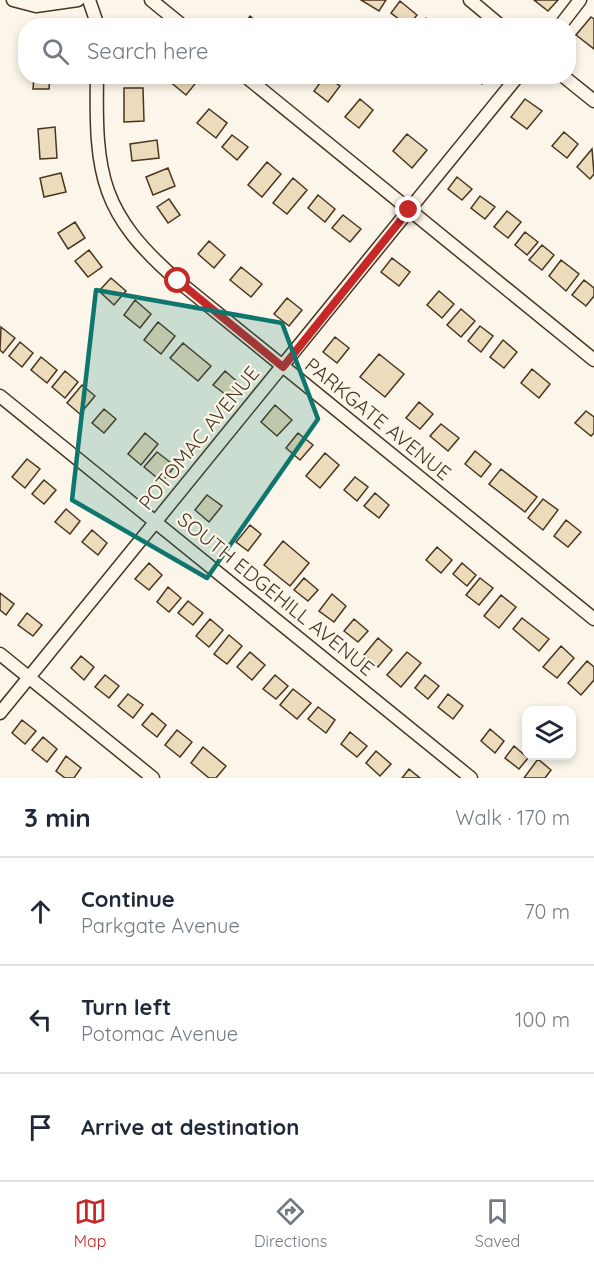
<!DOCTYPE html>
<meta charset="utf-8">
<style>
:root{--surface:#fff;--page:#f2f2f3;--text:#1f2937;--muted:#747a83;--line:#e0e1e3;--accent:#c62828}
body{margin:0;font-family:Quicksand,sans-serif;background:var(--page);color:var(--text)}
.controls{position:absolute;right:18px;bottom:18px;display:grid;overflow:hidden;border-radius:12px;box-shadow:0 3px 9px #0003}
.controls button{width:54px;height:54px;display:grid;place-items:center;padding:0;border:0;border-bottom:2px solid var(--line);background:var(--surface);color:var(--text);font:30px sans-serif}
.stop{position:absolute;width:18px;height:18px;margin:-14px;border:4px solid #c62828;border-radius:50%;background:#fff}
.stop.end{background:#c62828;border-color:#fff;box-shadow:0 2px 6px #0008}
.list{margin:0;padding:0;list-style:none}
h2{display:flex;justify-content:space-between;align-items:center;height:78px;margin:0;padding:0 24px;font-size:26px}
h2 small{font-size:20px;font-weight:400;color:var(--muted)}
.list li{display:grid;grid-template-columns:39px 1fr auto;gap:18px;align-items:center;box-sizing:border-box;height:108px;padding:0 24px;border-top:2px solid var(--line)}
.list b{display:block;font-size:22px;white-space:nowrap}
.list p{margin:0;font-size:20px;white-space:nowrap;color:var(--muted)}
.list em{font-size:20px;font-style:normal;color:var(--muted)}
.icon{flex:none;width:33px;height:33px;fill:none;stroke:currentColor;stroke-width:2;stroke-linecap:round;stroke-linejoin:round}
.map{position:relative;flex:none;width:594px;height:778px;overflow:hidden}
.search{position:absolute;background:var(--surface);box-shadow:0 3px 9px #0003;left:18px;right:18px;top:18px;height:66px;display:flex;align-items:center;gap:15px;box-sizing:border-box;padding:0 21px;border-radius:24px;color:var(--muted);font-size:22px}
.sheet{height:402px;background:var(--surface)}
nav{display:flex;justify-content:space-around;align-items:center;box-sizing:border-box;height:84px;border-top:2px solid var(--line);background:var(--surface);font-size:16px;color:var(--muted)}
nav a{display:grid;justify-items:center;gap:3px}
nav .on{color:var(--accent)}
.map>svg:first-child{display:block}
</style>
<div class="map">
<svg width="594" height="778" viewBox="0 0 594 778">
<rect width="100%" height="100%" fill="#fbf6e9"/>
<path fill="#ecdcbc" stroke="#4a3520" stroke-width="1.5" d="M361 0H386L379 11Z
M534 0H558L548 11Z
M400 1 417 15 408 26 391 13Z
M250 16 262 26H243Z
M591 17 594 19V49L576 35Z
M426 18 435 26H419Z
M34 76H50L49 89H33Z
M163 76H195L199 79 186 95Z
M325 76 340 86 328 102 314 91Z
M472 76H488L482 84Z
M124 88H143L144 121 124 122Z
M360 99 373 110 359 128 345 117Z
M525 99 542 111 527 129 511 117Z
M209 109 227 123 216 138 197 123Z
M55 127 57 158 40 159 38 129Z
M564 132 578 144 567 158 552 146Z
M407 134 427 150 412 168 393 151Z
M232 135 248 147 237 160 222 147Z
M157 140 159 158 132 161 130 144Z
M592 149 594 174 590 179 577 167Z
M267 162 281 174 262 197 248 185Z
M168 168 175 186 153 195 146 177Z
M61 173 66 192 44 197 40 178Z
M457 177 472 189 462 200 448 189Z
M293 178 307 190 287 214 273 203Z
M318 195 335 209 325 222 308 208Z
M480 196 495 207 485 219 471 208Z
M169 199 180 215 168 223 157 207Z
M507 211 521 222 508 238 494 227Z
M343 215 361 229 350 242 332 228Z
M75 222 85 238 68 249 58 233Z
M525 232 538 242 527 255 515 245Z
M209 241 225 255 214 268 198 254Z
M542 245 554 255 542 270 529 260Z
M89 250 102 267 88 277 75 261Z
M392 258 410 272 399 286 381 272Z
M561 260 579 274 566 291 549 276Z
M241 267 262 284 251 297 230 280Z
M111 278 126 291 114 305 99 291Z
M584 280 594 288V296L586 306 572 295Z
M439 291 454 304 442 318 427 305Z
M287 298 302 310 289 326 274 314Z
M135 300 151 314 140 328 124 315Z
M461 309 475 321 461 337 447 325Z
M158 322 175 336 161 354 144 340Z
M480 326 493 336 481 352 468 341Z
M1 327 15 338 3 353 0 350Z
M335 337 349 348 337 363 323 352Z
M503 340 517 352 504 368 490 357Z
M20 342 33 353 22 367 9 356Z
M183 343 211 366 198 381 170 358Z
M379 354 404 374 385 397 360 377Z
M41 357 57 370 47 383 31 370Z
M532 369 550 384 539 398 521 383Z
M65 371 78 382 65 398 52 387Z
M225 371 240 384 229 397 213 385Z
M82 385 95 396 80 414 67 403Z
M419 402 433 414 420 429 406 418Z
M275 405 292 420 277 436 261 422Z
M104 409 116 419 104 433 92 423Z
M586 411 594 417V433L591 436 575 423Z
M441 424 459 438 448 451 430 436Z
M145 433 158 444 141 465 128 454Z
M298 433 313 445 300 460 286 448Z
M475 451 491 464 481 477 465 464Z
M157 452 175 466 162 482 144 467Z
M325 453 339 465 320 488 306 476Z
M27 459 40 469 25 488 12 477Z
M501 469 537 497 525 512 489 484Z
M355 477 368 487 357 501 344 490Z
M44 480 56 490 44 504 32 494Z
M375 493 389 505 379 518 364 506Z
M207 495 222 506 209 522 195 510Z
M543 499 558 510 543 530 528 518Z
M66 509 80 521 70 534 55 522Z
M566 520 581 532 568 547 554 536Z
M250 525 261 534 248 551 236 542Z
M92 530 107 543 98 555 82 542Z
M283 541 309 563 290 586 264 565Z
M437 547 452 560 441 573 426 560Z
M149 563 162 575 149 590 135 579Z
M462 563 476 575 467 586 453 574Z
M304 578 318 590 308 601 294 590Z
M480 578 493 588 479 605 466 595Z
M168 587 181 598 169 612 157 602Z
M0 593 14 604 6 615 0 610Z
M332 594 346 606 334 622 319 611Z
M501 595 516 607 499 628 484 616Z
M188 601 203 613 193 625 178 613Z
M27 613 42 625 33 636 18 625Z
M522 618 549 639 539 651 513 629Z
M210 619 223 630 209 647 196 636Z
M354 619 368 631 358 642 344 631Z
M229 635 242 646 227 664 214 654Z
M378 638 392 650 378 667 364 655Z
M561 646 574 658 557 678 543 667Z
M250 652 265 665 252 680 237 667Z
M407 652 421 663 401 687 387 675Z
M81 656 94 667 84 680 71 668Z
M587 661 594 667V680L581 695 568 683Z
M105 675 119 686 109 698 95 687Z
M275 675 288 686 276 699 263 689Z
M425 675 439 686 428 699 415 688Z
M293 689 311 703 297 719 280 705Z
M128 694 143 705 133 718 118 706Z
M448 694 463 706 453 719 438 707Z
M318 707 335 720 326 733 308 719Z
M152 713 166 725 157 737 142 725Z
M22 720 36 731 25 744 12 733Z
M490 729 504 741 495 753 481 741Z
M177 730 192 742 180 757 165 745Z
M350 732 367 746 357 757 341 744Z
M43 737 57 749 47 762 32 750Z
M514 746 528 758 519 769 505 758Z
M203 747 226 766 216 778H209L191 763Z
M376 751 391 764 380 776 366 763Z
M66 756 81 768 74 778H65L56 771Z
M538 759 551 770 545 778H524Z
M409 769 420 778H402Z"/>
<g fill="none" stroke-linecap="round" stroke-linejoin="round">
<g stroke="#4a3520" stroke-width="15">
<path id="minor" d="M13 0 36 6 78 0
M89 0 98 26
M151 0 183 26
M470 0 501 26
M560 26 580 0
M97 76C95 176 101 214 178 281L594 619
M245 76 594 360
M563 76 594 101
M0 396 471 778
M0 654 153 778
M0 713 518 76"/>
</g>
<use href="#minor" stroke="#fbf6e9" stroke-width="12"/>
</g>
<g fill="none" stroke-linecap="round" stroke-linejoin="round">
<path stroke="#c62828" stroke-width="8" d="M178 281 283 367 409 210"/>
</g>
<path fill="#0f766e" fill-opacity="0.2" stroke="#0f766e" stroke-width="4.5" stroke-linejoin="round" d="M96 290 282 323 318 419 207 578 72 500Z"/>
<g text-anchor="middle" stroke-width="4.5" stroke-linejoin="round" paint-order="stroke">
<g font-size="20" fill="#4a3520" stroke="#fbf6e9">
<text transform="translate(378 419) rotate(39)" y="7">PARKGATE AVENUE</text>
<text transform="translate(199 438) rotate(-51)" y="7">POTOMAC AVENUE</text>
<text transform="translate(276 594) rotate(39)" y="7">SOUTH EDGEHILL AVENUE</text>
</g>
</g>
</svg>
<div class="controls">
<button><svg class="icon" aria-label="layers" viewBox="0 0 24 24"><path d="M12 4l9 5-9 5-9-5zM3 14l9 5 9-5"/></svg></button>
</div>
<div class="stop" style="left:178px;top:281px"></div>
<div class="stop end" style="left:409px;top:210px"></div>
<div class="search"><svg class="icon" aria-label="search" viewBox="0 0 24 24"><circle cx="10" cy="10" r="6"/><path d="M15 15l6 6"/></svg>Search here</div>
</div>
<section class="sheet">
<h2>3 min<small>Walk · 170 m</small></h2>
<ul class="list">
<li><svg class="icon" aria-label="ahead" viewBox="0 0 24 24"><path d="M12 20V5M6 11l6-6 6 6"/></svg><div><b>Continue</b><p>Parkgate Avenue</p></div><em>70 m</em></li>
<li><svg class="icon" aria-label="left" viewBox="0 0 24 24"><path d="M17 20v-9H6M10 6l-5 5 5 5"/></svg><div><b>Turn left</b><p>Potomac Avenue</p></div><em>100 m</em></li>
<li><svg class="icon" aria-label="arrive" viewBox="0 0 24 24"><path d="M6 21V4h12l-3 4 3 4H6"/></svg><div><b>Arrive at destination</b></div></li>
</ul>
</section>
<nav>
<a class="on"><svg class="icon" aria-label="map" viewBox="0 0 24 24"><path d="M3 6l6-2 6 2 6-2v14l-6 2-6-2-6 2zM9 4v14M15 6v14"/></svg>Map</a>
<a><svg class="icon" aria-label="directions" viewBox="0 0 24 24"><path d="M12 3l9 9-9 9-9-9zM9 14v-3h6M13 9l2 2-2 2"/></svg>Directions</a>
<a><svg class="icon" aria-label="saved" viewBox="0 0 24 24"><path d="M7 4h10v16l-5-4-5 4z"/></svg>Saved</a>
</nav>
